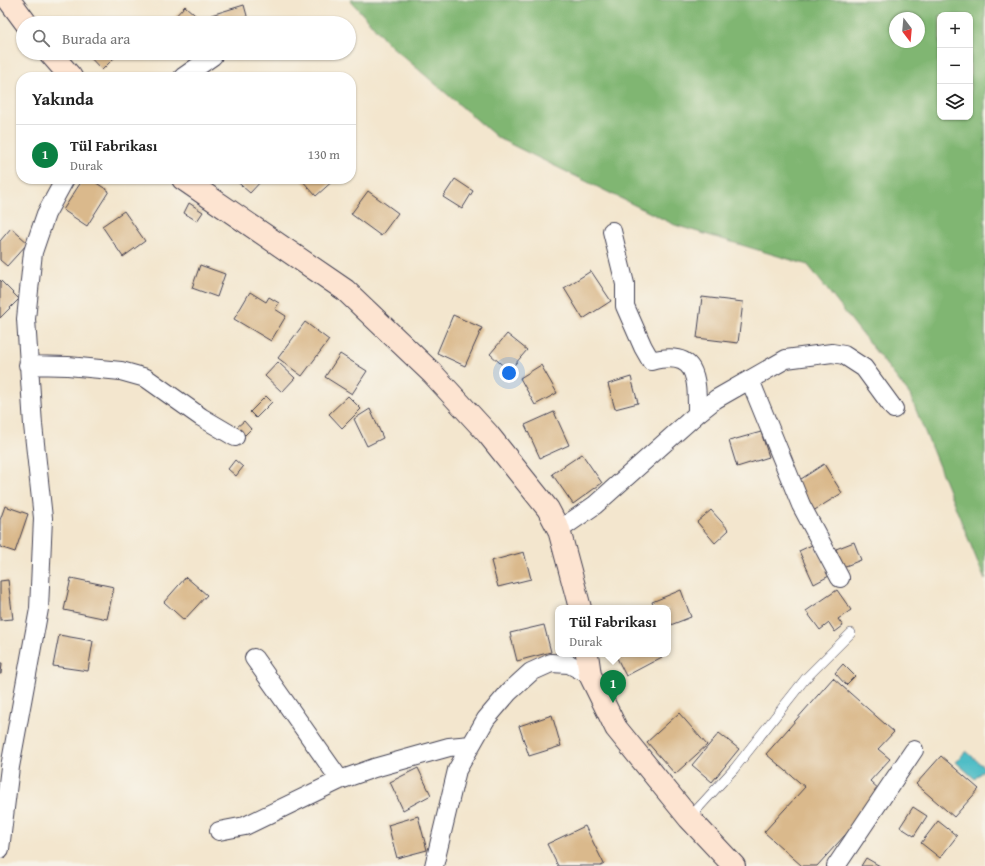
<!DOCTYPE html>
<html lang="tr">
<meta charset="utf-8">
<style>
:root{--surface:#fff;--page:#f2f2f2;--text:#222;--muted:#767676;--line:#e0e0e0;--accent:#0b8043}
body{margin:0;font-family:"Gentium Book Plus",serif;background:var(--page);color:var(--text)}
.controls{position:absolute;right:12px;top:12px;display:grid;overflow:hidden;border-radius:8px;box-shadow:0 1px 3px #0004}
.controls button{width:36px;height:36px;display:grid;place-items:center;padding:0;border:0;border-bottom:1px solid var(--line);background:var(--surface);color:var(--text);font:20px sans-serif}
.compass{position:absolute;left:889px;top:12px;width:36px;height:36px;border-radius:50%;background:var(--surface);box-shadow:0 1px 3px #0004;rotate:164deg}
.you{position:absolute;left:509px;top:373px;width:14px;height:14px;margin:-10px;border:3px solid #fff;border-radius:50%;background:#1a73e8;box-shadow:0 0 0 6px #1a73e833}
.badge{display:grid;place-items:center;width:26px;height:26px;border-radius:50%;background:var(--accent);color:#fff;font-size:13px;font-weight:700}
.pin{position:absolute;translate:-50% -33px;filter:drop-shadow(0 1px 2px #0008)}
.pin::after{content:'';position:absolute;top:21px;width:14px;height:12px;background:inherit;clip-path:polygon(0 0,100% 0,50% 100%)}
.popup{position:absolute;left:555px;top:605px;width:116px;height:52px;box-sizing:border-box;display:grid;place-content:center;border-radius:8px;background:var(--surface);filter:drop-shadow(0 1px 3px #0005);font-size:13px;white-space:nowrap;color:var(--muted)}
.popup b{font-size:15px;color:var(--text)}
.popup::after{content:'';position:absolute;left:50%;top:100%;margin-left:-8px;border:8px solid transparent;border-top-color:var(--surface)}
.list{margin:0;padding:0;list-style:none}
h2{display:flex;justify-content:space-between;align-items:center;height:52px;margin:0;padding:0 16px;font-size:17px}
h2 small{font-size:13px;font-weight:400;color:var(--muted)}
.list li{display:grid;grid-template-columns:26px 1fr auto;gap:12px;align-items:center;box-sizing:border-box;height:60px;padding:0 16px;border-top:1px solid var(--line)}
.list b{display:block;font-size:15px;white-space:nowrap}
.list p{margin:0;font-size:13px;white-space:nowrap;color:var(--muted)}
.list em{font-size:13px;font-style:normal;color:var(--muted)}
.icon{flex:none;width:22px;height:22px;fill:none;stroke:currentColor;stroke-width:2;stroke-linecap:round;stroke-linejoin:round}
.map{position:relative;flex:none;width:985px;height:866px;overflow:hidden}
.search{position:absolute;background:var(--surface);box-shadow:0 1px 3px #0004;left:16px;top:16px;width:340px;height:44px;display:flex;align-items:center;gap:10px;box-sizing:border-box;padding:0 14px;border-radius:22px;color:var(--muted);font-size:15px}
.panel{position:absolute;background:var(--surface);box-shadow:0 1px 3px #0004;left:16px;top:72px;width:340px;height:112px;border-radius:16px}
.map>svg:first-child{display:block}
</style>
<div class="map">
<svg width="985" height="866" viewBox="0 0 985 866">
<rect width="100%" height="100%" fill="#f7f3e8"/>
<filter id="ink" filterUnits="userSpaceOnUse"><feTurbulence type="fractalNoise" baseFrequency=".025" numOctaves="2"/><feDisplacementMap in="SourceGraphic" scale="8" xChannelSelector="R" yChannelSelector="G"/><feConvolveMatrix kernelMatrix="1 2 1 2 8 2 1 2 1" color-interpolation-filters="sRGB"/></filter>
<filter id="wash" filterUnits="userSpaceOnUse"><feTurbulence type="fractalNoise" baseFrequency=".012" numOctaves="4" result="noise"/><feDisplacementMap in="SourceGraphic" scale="16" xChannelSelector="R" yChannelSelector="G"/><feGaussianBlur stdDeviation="0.9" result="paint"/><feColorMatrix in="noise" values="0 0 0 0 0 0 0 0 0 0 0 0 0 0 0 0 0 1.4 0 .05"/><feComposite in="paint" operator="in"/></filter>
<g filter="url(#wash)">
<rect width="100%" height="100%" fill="#f3e6ce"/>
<path fill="#80b672" stroke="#516c56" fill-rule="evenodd" d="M350 0H985V580L910 395 808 265 675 225 498 138 389 44ZM940 15H970V117H940ZM895 18H919V42H895Z"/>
<path fill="#4fbdc6" stroke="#387080" d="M966 751 985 768 975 779 956 762Z"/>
<g id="blocks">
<path fill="#dab98c" d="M244 5 249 23H213L211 15Z
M185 6 204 23H169Z
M86 53H119L102 70Z
M83 179H90L109 191 87 226 63 210Z
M234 179H263L250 193Z
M301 179H335L316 196Z
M455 179 473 191 462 209 443 197Z
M368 191 398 213 381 236 351 214Z
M189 203 203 212 197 221 184 213Z
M124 211 145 241 123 257 102 226Z
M11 228 28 243 7 266 0 260V241Z
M200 265 225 274 217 297 192 288Z
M591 271 611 301 583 319 564 288Z
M0 280 19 299 0 318Z
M250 292 266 302 269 297 279 303 275 309 286 316 271 341 234 319Z
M702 297 743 302 738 343 697 338Z
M453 315 482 328 465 366 437 353Z
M305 322 329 340 302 376 278 358Z
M507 334 527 350 509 371 490 354Z
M340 354 367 371 352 394 325 377Z
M278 362 295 378 282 392 265 376Z
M541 365 557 393 535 405 520 378Z
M631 377 638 403 615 409 608 384Z
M266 396 272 402 256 418 250 412Z
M348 396 361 409 342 428 329 414Z
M370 409 383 438 367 446 354 419Z
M554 412 569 445 540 458 525 425Z
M244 421 251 429 245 435 237 427Z
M761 432 769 457 737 467 729 441Z
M582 454 602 483 573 504 552 474Z
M235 460 243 467 236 476 228 469Z
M824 464 842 493 813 511 795 483Z
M5 506 28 514 15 552 0 547V520Z
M711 510 729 530 715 543 697 522Z
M854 542 861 560 843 567 836 549Z
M814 544 829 576 814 584 799 551Z
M524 552 531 579 498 587 491 561Z
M186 577 207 595 184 620 164 602Z
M71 578 114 587 107 619 64 610Z
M8 580 13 619 0 620V581Z
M681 590 691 617 668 626V608H654L652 602Z
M837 590 851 610 838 619 843 626 835 632 829 623 820 630 806 611Z
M544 625 551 652 517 661 510 633Z
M59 635 93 641 88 671 53 666Z
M615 654H661L662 657 626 676Z
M0 663H2L1 674H0Z
M843 664 855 676 846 685 835 673Z
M833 678 894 732 878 749 890 759 870 781 883 793 817 866H802L764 832 805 787 766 754Z
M679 713 707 745 675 774 647 742Z
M552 715 561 746 529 756 519 726Z
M719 733 739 749 712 782 692 765Z
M941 756 979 789 954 817 916 784Z
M418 768 431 795 403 810 390 782Z
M913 807 927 816 914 836 900 827Z
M418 816 427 850 397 858 388 825Z
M938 821 957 836 940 858 921 843Z
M585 826 604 864 601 866H558L547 844Z
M866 858 880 866H861Z"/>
</g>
</g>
<g filter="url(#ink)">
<use href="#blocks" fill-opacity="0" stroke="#413f51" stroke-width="1"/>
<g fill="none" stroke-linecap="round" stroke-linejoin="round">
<g stroke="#413f51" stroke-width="10">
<path id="service" d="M689 818 734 769 805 679 851 633"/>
</g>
<g stroke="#413f51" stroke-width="20">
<path id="minor" d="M183 77 213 56
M612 231 625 284V306L643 347 651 361C698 349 697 378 697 414
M28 365 68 366 121 371 146 378 201 417 235 437
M750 380 801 505 840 578
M559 530 595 505 697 414 716 399 786 359 832 353 844 355 864 368 894 409
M254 658 340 780
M219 831 245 826 340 780 374 768 449 747 471 745
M0 849 10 767 39 609 43 518 33 425 26 319 33 252 46 214 65 179
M434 866 457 770 486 719 509 692 531 672 551 663 569 664 590 675
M836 866 914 750"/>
</g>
<g stroke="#413f51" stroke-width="24">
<path id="secondary" d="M9 0 26 23
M50 53 71 77
M183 179 345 290 432 373 488 434 548 509 559 530 580 608
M587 654 590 675 616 728 689 818 734 866"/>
</g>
<use href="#service" stroke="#fff" stroke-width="9"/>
<use href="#minor" stroke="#fff" stroke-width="18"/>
<use href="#secondary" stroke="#fde4d1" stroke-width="22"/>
</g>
</g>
</svg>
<div class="controls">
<button>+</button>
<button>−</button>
<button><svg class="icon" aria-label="layers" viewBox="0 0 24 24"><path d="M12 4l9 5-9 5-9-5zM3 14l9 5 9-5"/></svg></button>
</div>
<svg class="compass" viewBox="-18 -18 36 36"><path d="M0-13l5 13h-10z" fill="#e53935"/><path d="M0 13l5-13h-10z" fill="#767676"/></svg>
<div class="you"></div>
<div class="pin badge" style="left:613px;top:703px">1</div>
<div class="popup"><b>Tül Fabrikası</b>Durak</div>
<div class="search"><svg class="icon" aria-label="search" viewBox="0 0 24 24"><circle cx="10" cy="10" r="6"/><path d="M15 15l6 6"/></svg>Burada ara</div>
<section class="panel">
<h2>Yakında<small></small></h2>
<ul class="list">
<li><span class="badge">1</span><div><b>Tül Fabrikası</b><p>Durak</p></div><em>130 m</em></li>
</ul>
</section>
</div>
